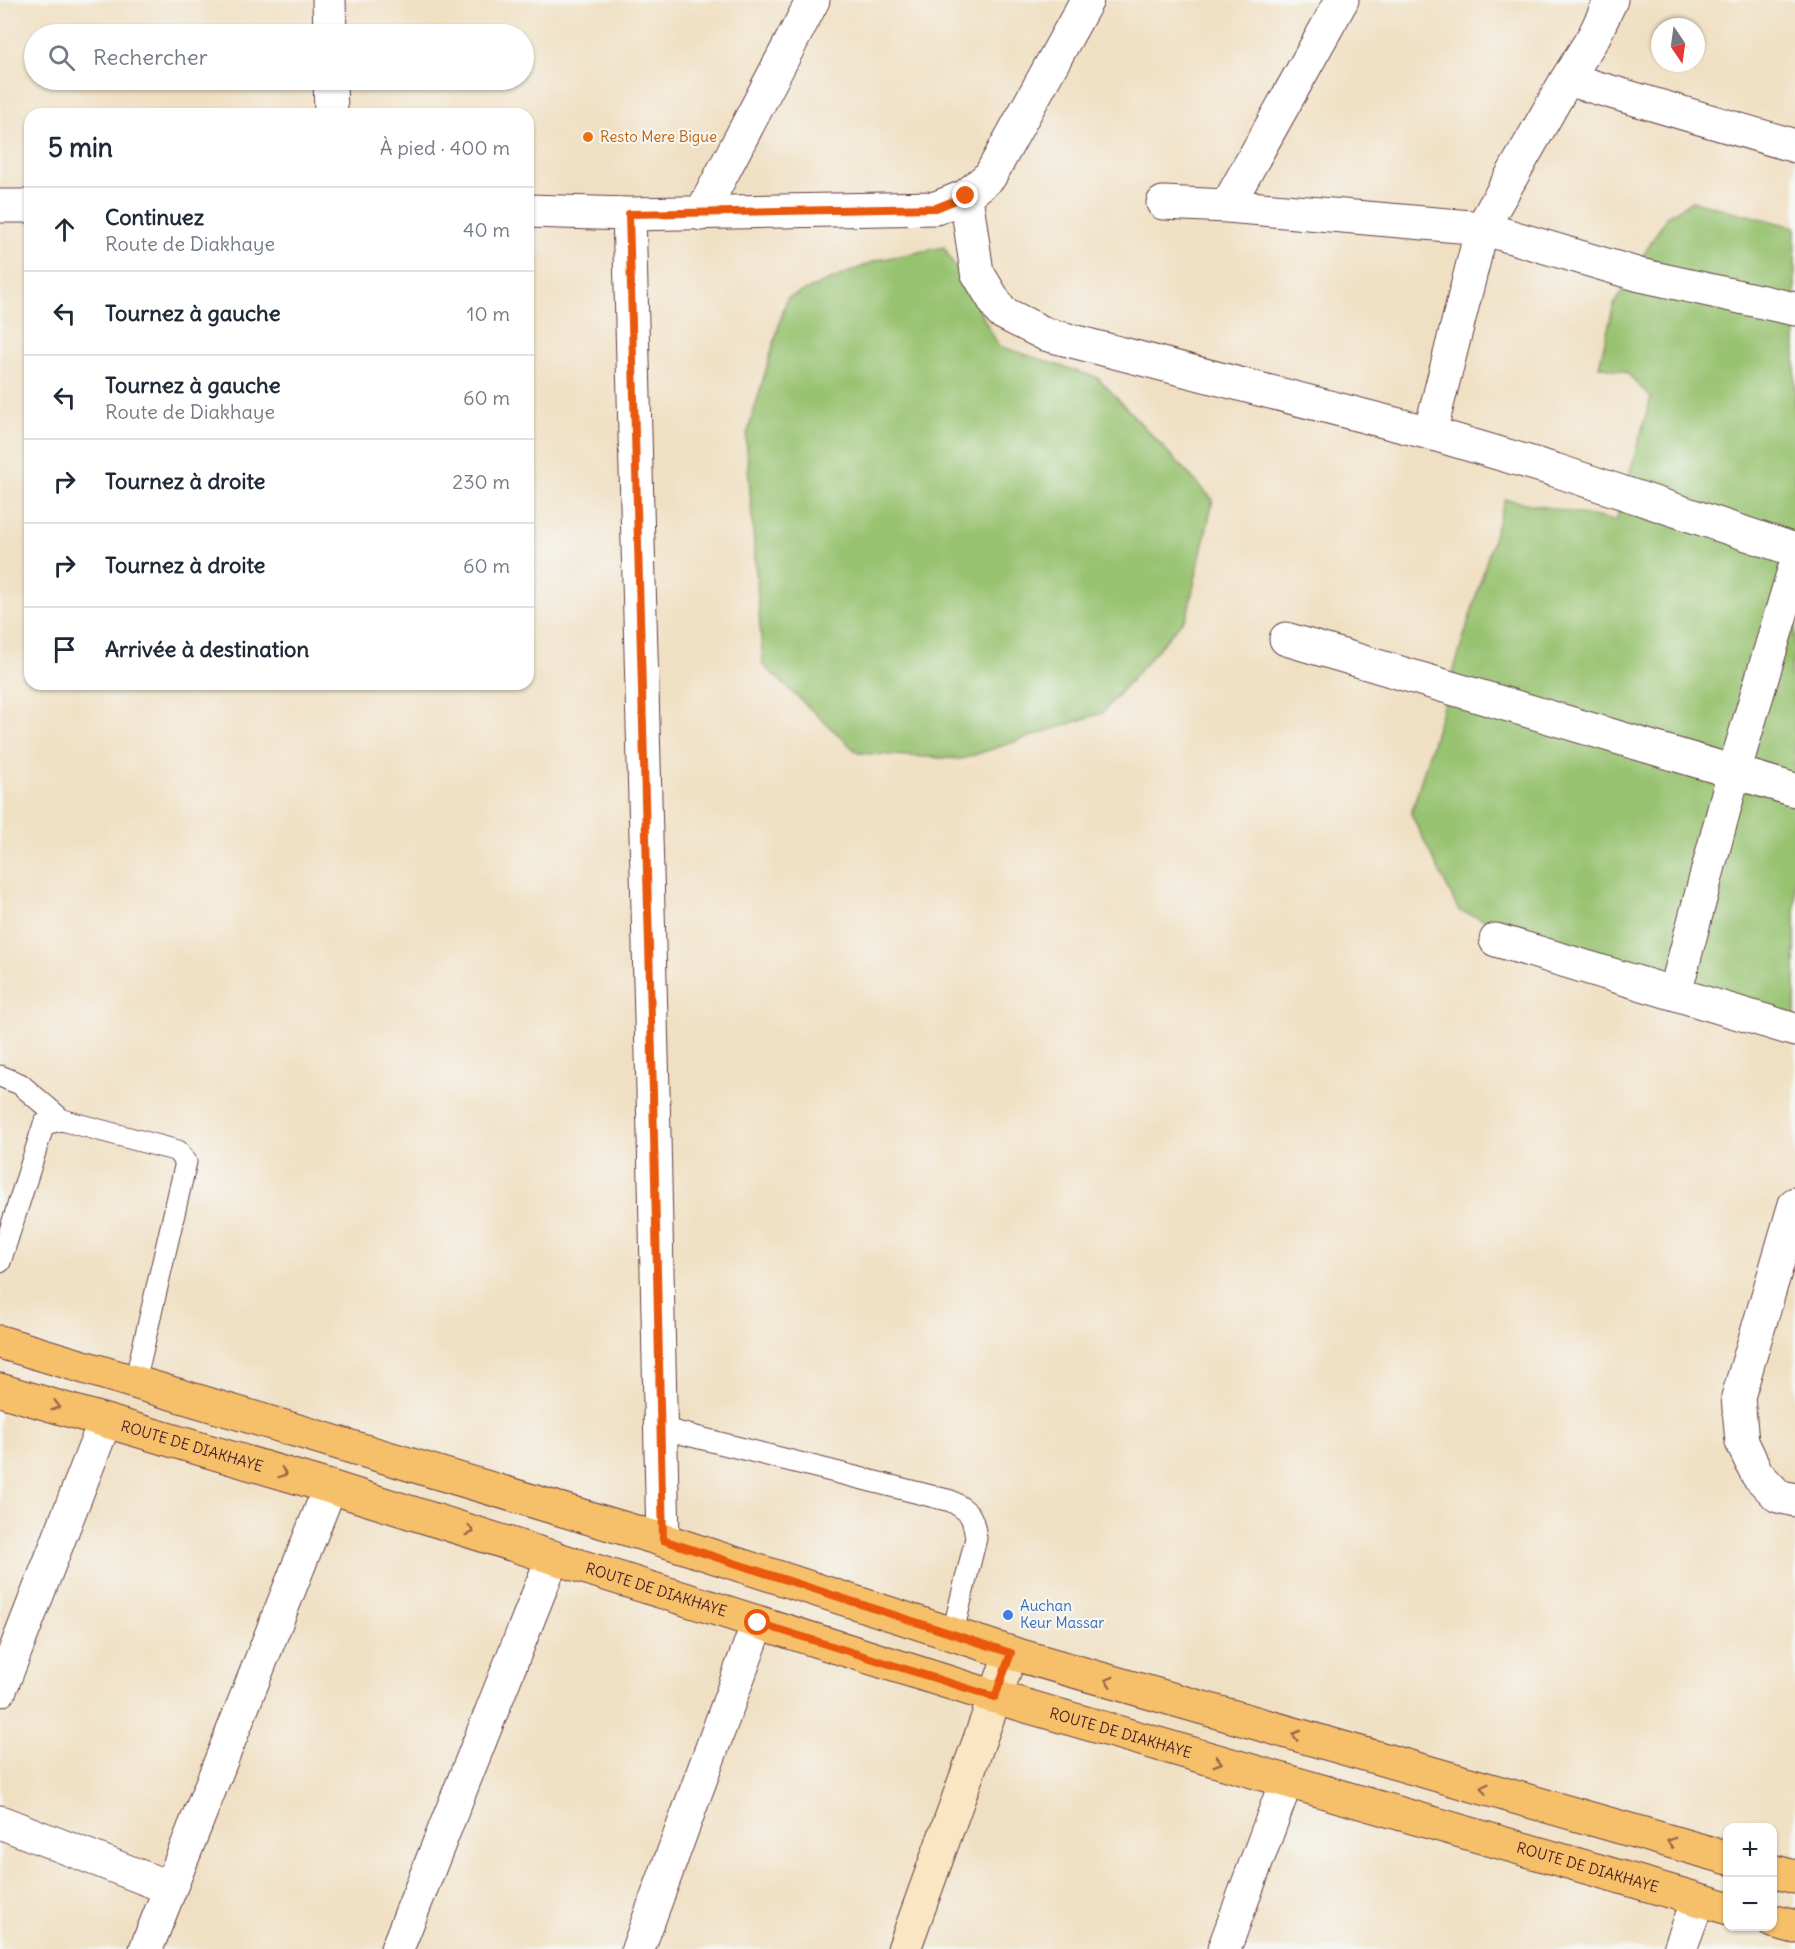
<!DOCTYPE html>
<html lang="fr">
<meta charset="utf-8">
<style>
:root{--surface:#fff;--page:#f6f6f7;--text:#1f2937;--muted:#747a83;--line:#e0e1e3}
body{margin:0;font-family:Delius,sans-serif;background:var(--page);color:var(--text)}
.controls{position:absolute;right:18px;bottom:18px;display:grid;overflow:hidden;border-radius:12px;box-shadow:0 2px 4px #0004}
.controls button{width:54px;height:54px;display:grid;place-items:center;padding:0;border:0;border-bottom:2px solid var(--line);background:var(--surface);color:var(--text);font:30px sans-serif}
.compass{position:absolute;left:1651px;top:18px;width:54px;height:54px;border-radius:50%;background:var(--surface);box-shadow:0 2px 4px #0004;rotate:167deg}
.stop{position:absolute;width:18px;height:18px;margin:-14px;border:4px solid #ea580c;border-radius:50%;background:#fff}
.stop.end{background:#ea580c;border-color:#fff;box-shadow:0 2px 6px #0008}
.list{margin:0;padding:0;list-style:none}
h2{display:flex;justify-content:space-between;align-items:center;height:78px;margin:0;padding:0 24px;font-size:26px}
h2 small{font-size:20px;font-weight:400;color:var(--muted)}
.list li{display:grid;grid-template-columns:39px 1fr auto;gap:18px;align-items:center;box-sizing:border-box;height:84px;padding:0 24px;border-top:2px solid var(--line)}
.list b{display:block;font-size:22px;white-space:nowrap}
.list p{margin:0;font-size:20px;white-space:nowrap;color:var(--muted)}
.list em{font-size:20px;font-style:normal;color:var(--muted)}
.icon{flex:none;width:33px;height:33px;fill:none;stroke:currentColor;stroke-width:2;stroke-linecap:round;stroke-linejoin:round}
.map{position:relative;flex:none;width:1795px;height:1949px;overflow:hidden}
.search{position:absolute;background:var(--surface);box-shadow:0 2px 4px #0004;left:24px;top:24px;width:510px;height:66px;display:flex;align-items:center;gap:15px;box-sizing:border-box;padding:0 21px;border-radius:33px;color:var(--muted);font-size:22px}
.panel{position:absolute;background:var(--surface);box-shadow:0 2px 4px #0004;left:24px;top:108px;width:510px;height:582px;border-radius:18px}
.map>svg:first-child{display:block}
</style>
<div class="map">
<svg width="1795" height="1949" viewBox="0 0 1795 1949">
<rect width="100%" height="100%" fill="#f6f6f2"/>
<filter id="ink" filterUnits="userSpaceOnUse"><feTurbulence type="fractalNoise" baseFrequency=".0167" numOctaves="2"/><feDisplacementMap in="SourceGraphic" scale="12" xChannelSelector="R" yChannelSelector="G"/><feConvolveMatrix kernelMatrix="1 2 1 2 8 2 1 2 1" color-interpolation-filters="sRGB"/></filter>
<filter id="wash" filterUnits="userSpaceOnUse"><feTurbulence type="fractalNoise" baseFrequency=".008" numOctaves="4" result="noise"/><feDisplacementMap in="SourceGraphic" scale="24" xChannelSelector="R" yChannelSelector="G"/><feGaussianBlur stdDeviation="1.35" result="paint"/><feColorMatrix in="noise" values="0 0 0 0 0 0 0 0 0 0 0 0 0 0 0 0 0 1.4 0 .05"/><feComposite in="paint" operator="in"/></filter>
<g filter="url(#wash)">
<rect width="100%" height="100%" fill="#f0e0c3"/>
<path fill="#97c270" stroke="#70704e" stroke-width="1.5" d="M1692 201 1795 227V652L1790 675 1795 678V1024L1459 911 1411 814 1505 499 1616 521 1651 398 1626 372 1599 366 1614 304 1667 216Z
M944 247 999 346 1098 378 1213 500 1187 616 1102 713 962 759 858 753 763 665 746 438 787 298 878 260Z"/>
</g>
<g filter="url(#ink)">
<g fill="none" stroke-linecap="round" stroke-linejoin="round">
<g stroke="#633c42" stroke-width="23">
<path id="lane" d="M0 1076 20 1084 62 1120
M0 1262 44 1124 62 1120 178 1151 186 1162 135 1382
M660 1428 951 1501C971 1512 973 1516 976 1538L952 1636"/>
</g>
<g stroke="#633c42" stroke-width="35">
<path id="street" d="M329 0 330 34
M1567 79 1795 146
M330 80 331 114
M966 196 977 272 1001 312 1045 334 1430 433 1555 470 1795 550
M1163 203 1227 206 1482 228 1640 275 1795 309
M0 206H30
M1227 206 1342 0
M528 211 629 214 936 208 966 196 990 176 1087 0
M629 214 653 1091 663 1540
M701 214 813 0
M1430 433 1482 228 1567 79 1594 36 1611 0
M1286 639 1795 790
M1496 940 1795 1030
M1675 993 1734 772 1795 567
M1795 1204 1738 1397 1742 1442 1757 1474 1778 1496 1795 1500
M0 1690 105 1421
M0 1822 170 1888
M146 1949 330 1487
M397 1949 553 1557
M638 1949 758 1623
M1224 1949 1286 1782
M1680 1949 1698 1900"/>
</g>
<g stroke="#633c42" stroke-width="35">
<path id="secondary" d="M904 1949 1011 1653"/>
</g>
<g stroke="#633c42" stroke-width="35">
<g id="primary">
<path d="M0 1342 663 1540 1011 1653 1728 1858"/>
<path id="s1" d="M0 1390 330 1487 995 1697 1728 1908"/>
<path d="M1772 1871 1795 1877"/>
<path d="M1772 1921 1795 1927"/>
</g>
</g>
<use href="#lane" stroke="#fff" stroke-width="21"/>
<use href="#street" stroke="#fff" stroke-width="33"/>
<use href="#secondary" stroke="#fbe6c4" stroke-width="33"/>
<use href="#primary" stroke="#f6c06b" stroke-width="33"/>
</g>
<defs><path id="oneway-chevron" d="M-2-3.5L2.5 0L-2 3.5" fill="none" stroke-width="1.6" stroke-linecap="round" stroke-linejoin="round" transform="scale(1.5)"/></defs>
<g stroke="#976748">
<use href="#oneway-chevron" transform="translate(56 1406) rotate(16)"/>
<use href="#oneway-chevron" transform="translate(283 1473) rotate(16)"/>
<use href="#oneway-chevron" transform="translate(470 1531) rotate(17)"/>
<use href="#oneway-chevron" transform="translate(1109 1681) rotate(-164)"/>
<use href="#oneway-chevron" transform="translate(1296 1735) rotate(-164)"/>
<use href="#oneway-chevron" transform="translate(1218 1762) rotate(16)"/>
<use href="#oneway-chevron" transform="translate(1484 1788) rotate(-164)"/>
<use href="#oneway-chevron" transform="translate(1671 1842) rotate(-164)"/>
</g>
</g>
<g fill="none" stroke-linecap="round" stroke-linejoin="round" filter="url(#ink)">
<path stroke="#ea580c" stroke-width="8" d="M758 1623 995 1697 1011 1653 663 1540 653 1092 629 214 936 208 966 196"/>
</g>
<circle fill="#e8710a" stroke="#f6f6f2" stroke-width="2" cx="588" cy="137" r="6"/>
<circle fill="#3f7fe0" stroke="#f6f6f2" stroke-width="2" cx="1008" cy="1615" r="6"/>
<g text-anchor="middle" stroke-width="4.5" stroke-linejoin="round" paint-order="stroke">
<g font-size="15" fill="#c56008" stroke="#f6f6f2" text-anchor="start">
<text x="600" y="142">Resto Mere Bigue</text>
</g>
<g font-size="15" fill="#4a1f2b" stroke="#f6f6f2">
<text dy="5" stroke="none"><textPath href="#s1" startOffset="200">ROUTE DE DIAKHAYE</textPath></text>
<text dy="5" stroke="none"><textPath href="#s1" startOffset="686">ROUTE DE DIAKHAYE</textPath></text>
<text dy="5" stroke="none"><textPath href="#s1" startOffset="1172">ROUTE DE DIAKHAYE</textPath></text>
<text dy="5" stroke="none"><textPath href="#s1" startOffset="1658">ROUTE DE DIAKHAYE</textPath></text>
</g>
<g font-size="15" fill="#366cbe" stroke="#f6f6f2" text-anchor="start">
<text x="1020" y="1611">Auchan<tspan x="1020" dy="17">Keur Massar</tspan></text>
</g>
</g>
</svg>
<div class="controls">
<button>+</button>
<button>−</button>
</div>
<svg class="compass" viewBox="-18 -18 36 36"><path d="M0-13l5 13h-10z" fill="#e53935"/><path d="M0 13l5-13h-10z" fill="#747a83"/></svg>
<div class="stop" style="left:758px;top:1623px"></div>
<div class="stop end" style="left:966px;top:196px"></div>
<div class="search"><svg class="icon" aria-label="search" viewBox="0 0 24 24"><circle cx="10" cy="10" r="6"/><path d="M15 15l6 6"/></svg>Rechercher</div>
<section class="panel">
<h2>5 min<small>À pied · 400 m</small></h2>
<ul class="list">
<li><svg class="icon" aria-label="ahead" viewBox="0 0 24 24"><path d="M12 20V5M6 11l6-6 6 6"/></svg><div><b>Continuez</b><p>Route de Diakhaye</p></div><em>40 m</em></li>
<li><svg class="icon" aria-label="left" viewBox="0 0 24 24"><path d="M17 20v-9H6M10 6l-5 5 5 5"/></svg><div><b>Tournez à gauche</b></div><em>10 m</em></li>
<li><svg class="icon" aria-label="left" viewBox="0 0 24 24"><path d="M17 20v-9H6M10 6l-5 5 5 5"/></svg><div><b>Tournez à gauche</b><p>Route de Diakhaye</p></div><em>60 m</em></li>
<li><svg class="icon" aria-label="right" viewBox="0 0 24 24"><path d="M7 20v-9h11M14 6l5 5-5 5"/></svg><div><b>Tournez à droite</b></div><em>230 m</em></li>
<li><svg class="icon" aria-label="right" viewBox="0 0 24 24"><path d="M7 20v-9h11M14 6l5 5-5 5"/></svg><div><b>Tournez à droite</b></div><em>60 m</em></li>
<li><svg class="icon" aria-label="arrive" viewBox="0 0 24 24"><path d="M6 21V4h12l-3 4 3 4H6"/></svg><div><b>Arrivée à destination</b></div></li>
</ul>
</section>
</div>
